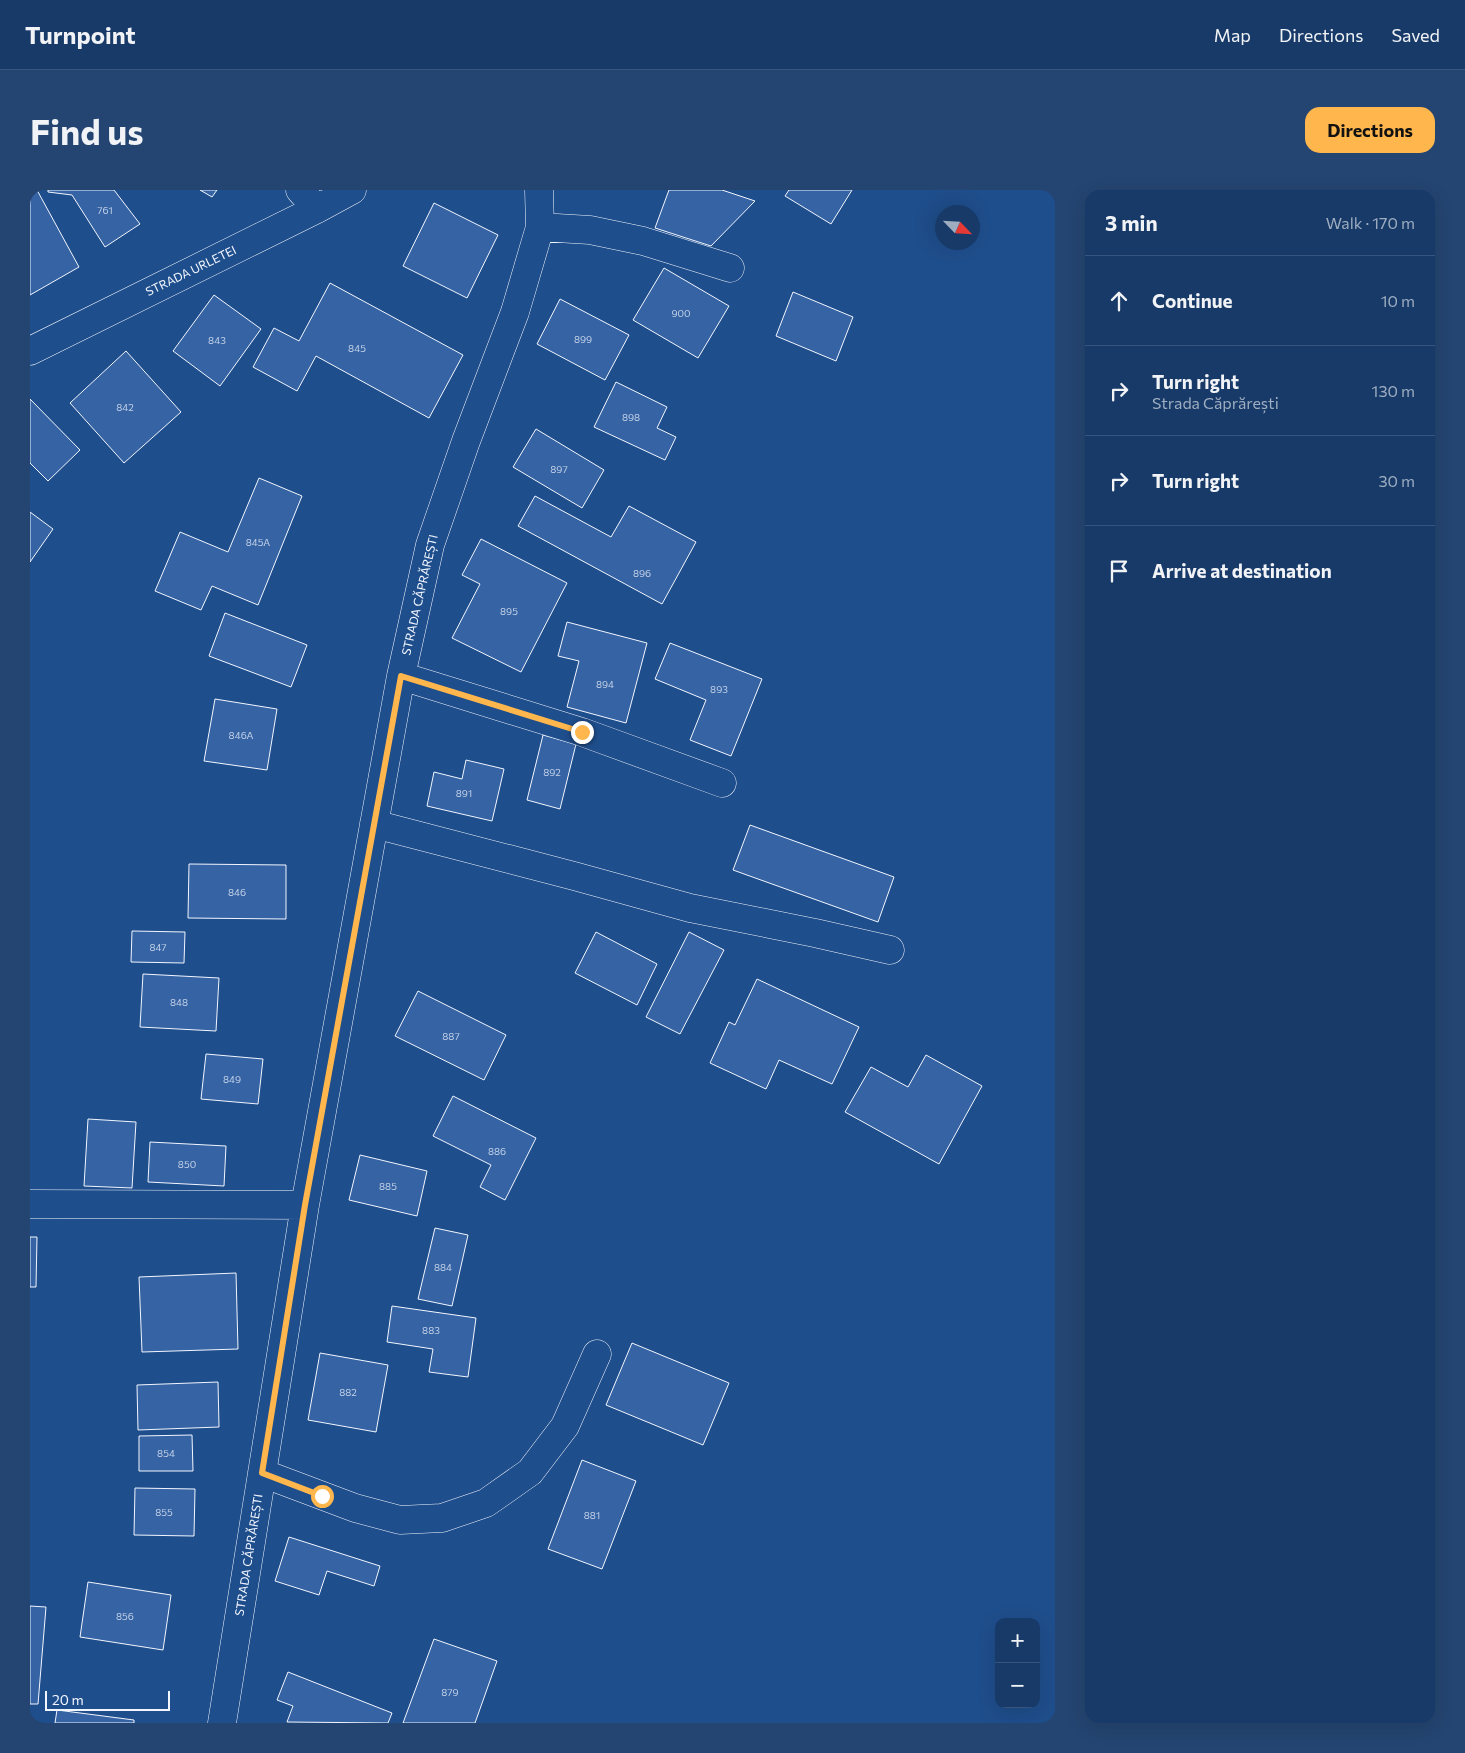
<!DOCTYPE html>
<meta charset="utf-8">
<style>
:root{--surface:#173a69;--page:#244571;--text:#f1f3f6;--muted:#9eadc0;--line:#36547d;--accent:#ffb74d}
body{margin:0;font-family:Commissioner,sans-serif;background:var(--page);color:var(--text)}
.controls{position:absolute;right:15px;bottom:15px;display:grid;overflow:hidden;border-radius:10px;box-shadow:0 5px 20px #0002}
.controls button{width:45px;height:45px;display:grid;place-items:center;padding:0;border:0;border-bottom:1px solid var(--line);background:var(--surface);color:var(--text);font:25px sans-serif}
.compass{position:absolute;left:905px;top:15px;width:45px;height:45px;border-radius:50%;background:var(--surface);box-shadow:0 5px 20px #0002;rotate:115deg}
.scale{position:absolute;left:15px;bottom:12px;width:125px;box-sizing:border-box;padding-left:5px;border:2px solid #f2f6ff;border-top:0;font-size:14px;line-height:18px;white-space:nowrap;color:#f2f6ff;-webkit-text-stroke:4px #1f4e8c;paint-order:stroke}
.stop{position:absolute;width:15px;height:15px;margin:-11px;border:4px solid #ffb74d;border-radius:50%;background:#fff}
.stop.end{background:#ffb74d;border-color:#fff;box-shadow:0 1px 5px #0008}
.list{margin:0;padding:0;list-style:none}
h2{display:flex;justify-content:space-between;align-items:center;height:65px;margin:0;padding:0 20px;font-size:21px}
h2 small{font-size:16px;font-weight:400;color:var(--muted)}
.list li{display:grid;grid-template-columns:32px 1fr auto;gap:15px;align-items:center;box-sizing:border-box;height:90px;padding:0 20px;border-top:1px solid var(--line)}
.list b{display:block;font-size:19px;white-space:nowrap}
.list p{margin:0;font-size:16px;white-space:nowrap;color:var(--muted)}
.list em{font-size:16px;font-style:normal;color:var(--muted)}
.icon{flex:none;width:28px;height:28px;fill:none;stroke:currentColor;stroke-width:2;stroke-linecap:round;stroke-linejoin:round}
.map{position:relative;flex:none;width:1025px;height:1533px;overflow:hidden;border-radius:15px}
header{display:flex;align-items:center;gap:30px;box-sizing:border-box;height:70px;padding:0 25px;background:var(--surface);border-bottom:1px solid var(--line)}
header strong{font-size:24px}
nav{display:flex;gap:28px;margin-inline-start:auto;font-size:18px}
.intro{display:flex;align-items:center;justify-content:space-between;box-sizing:border-box;height:120px;padding:0 30px}
h1{margin:0;font-size:35px}
.button{padding:12px 22px;border-radius:15px;background:var(--accent);color:#111;font-size:18px;font-weight:700}
main{display:flex;gap:30px;padding:0 30px}
aside{flex:1;background:var(--surface);border-radius:15px;box-shadow:0 5px 20px #0002}
.map>svg:first-child{display:block}
</style>
<header>
<strong>Turnpoint</strong>
<nav><a>Map</a><a>Directions</a><a>Saved</a></nav>
</header>
<div class="intro"><h1>Find us</h1><a class="button">Directions</a></div>
<main>
<div class="map">
<svg width="1025" height="1533" viewBox="0 0 1025 1533">
<rect width="100%" height="100%" fill="#1f4e8c"/>
<path fill="#3563a3" stroke="#f2f6ff" d="M0 0H7L49 77 0 105Z
M18 0H84L110 34 75 57 42 5 18 2Z
M170 0H187L182 7Z
M639 0H692L725 11 681 56 625 38Z
M759 0H822L801 34 755 6Z
M404 13 468 45 437 108 373 76Z
M634 78 699 116 668 168 603 130Z
M300 93 433 165 399 228 286 166 267 201 223 177 244 138 269 151Z
M763 102 823 127 806 171 746 146Z
M184 105 231 139 190 196 143 161Z
M530 109 599 145 575 190 507 154Z
M96 161 151 222 94 273 40 213Z
M586 192 637 217 627 238 646 247 635 270 564 237Z
M0 209 50 260 18 291 0 273Z
M506 239 574 280 552 318 483 277Z
M229 288 272 306 228 415 182 396 171 420 125 401 150 342 198 362Z
M505 306 581 347 599 316 666 352 632 414 488 336Z
M0 322 23 339 0 372Z
M451 349 537 393 491 482 422 448 450 394 432 385Z
M195 423 277 455 261 497 179 466Z
M537 432 617 453 596 533 537 517 549 471 528 466Z
M640 453 732 489 701 566 660 550 676 510 625 489Z
M185 509 247 519 237 580 174 571Z
M513 545 546 554 530 619 497 610Z
M436 570 474 579 462 631 397 616 404 582 432 589Z
M720 635 864 687 848 732 703 680Z
M159 674 256 675V729L158 728Z
M102 741 155 742 154 773 101 772Z
M566 742 627 774 607 815 545 783Z
M659 742 694 760 650 844 616 827Z
M113 784 189 788 186 841 110 837Z
M727 789 829 837 802 894 749 870 736 899 680 873 699 832 705 835Z
M388 801 476 845 454 890 365 846Z
M176 864 233 869 228 914 171 909Z
M896 865 952 896 909 974 815 922 841 877 878 897Z
M423 906 506 948 475 1010 450 997 461 975 403 946Z
M58 929 106 932 102 998 54 996Z
M120 952 196 956 194 996 118 992Z
M330 965 397 981 387 1026 319 1010Z
M405 1038 438 1045 422 1116 388 1109Z
M0 1047H7L6 1097H0Z
M206 1083 208 1159 112 1162 109 1087Z
M362 1116 446 1128 438 1187 399 1182 403 1159 357 1152Z
M602 1153 699 1193 673 1255 576 1215Z
M290 1163 358 1175 346 1242 278 1230Z
M188 1192 189 1237 108 1240 107 1195Z
M162 1245 163 1281H109V1246Z
M552 1270 606 1291 572 1379 518 1359Z
M105 1298 165 1299 164 1346 104 1345Z
M259 1347 350 1376 344 1396 297 1381 289 1405 245 1391Z
M58 1392 141 1405 133 1460 50 1447Z
M0 1416 16 1417 8 1514H0Z
M404 1449 467 1471 445 1533H373Z
M258 1482 362 1523 358 1533 257 1532 263 1516 247 1510Z
M27 1520 104 1530V1533H25Z"/>
<g fill="none" stroke-linecap="round" stroke-linejoin="round">
<g stroke="#f2f6ff" stroke-width="29">
<path id="minor" d="M270 0 287 19
M510 37 560 40 613 51 700 78
M0 161 287 19 322 0
M371 486 552 542 692 593
M344 634 544 686 660 718 785 743 860 760
M0 1014 275 1015
M232 1283 325 1318 370 1330 412 1328 456 1313 500 1282 535 1236 567 1164
M192 1533 275 1015 371 486 400 355 436 251 485 122 510 37 509 0"/>
</g>
<use href="#minor" stroke="#1f4e8c" stroke-width="28"/>
</g>
<g fill="none" stroke-linecap="round" stroke-linejoin="round">
<path stroke="#ffb74d" stroke-width="6" d="M292 1306 232 1283 275 1015 371 486 552 542"/>
</g>
<g text-anchor="middle" stroke-width="4" stroke-linejoin="round" paint-order="stroke">
<g font-size="10" fill="#c3d1e8">
<text x="75" y="24">761</text>
<text x="651" y="127">900</text>
<text x="553" y="153">899</text>
<text x="187" y="154">843</text>
<text x="327" y="162">845</text>
<text x="95" y="221">842</text>
<text x="601" y="231">898</text>
<text x="529" y="283">897</text>
<text x="228" y="356">845A</text>
<text x="612" y="387">896</text>
<text x="479" y="425">895</text>
<text x="575" y="498">894</text>
<text x="689" y="503">893</text>
<text x="211" y="549">846A</text>
<text x="522" y="586">892</text>
<text x="434" y="607">891</text>
<text x="207" y="706">846</text>
<text x="128" y="761">847</text>
<text x="149" y="816">848</text>
<text x="421" y="850">887</text>
<text x="202" y="893">849</text>
<text x="467" y="965">886</text>
<text x="157" y="978">850</text>
<text x="358" y="1000">885</text>
<text x="413" y="1081">884</text>
<text x="401" y="1144">883</text>
<text x="318" y="1206">882</text>
<text x="136" y="1267">854</text>
<text x="134" y="1326">855</text>
<text x="562" y="1329">881</text>
<text x="95" y="1430">856</text>
<text x="420" y="1506">879</text>
</g>
<g font-size="12" fill="#f2f6ff" stroke="#1f4e8c">
<text transform="translate(161 81) rotate(-26)" y="4">STRADA URLETEI</text>
<text transform="translate(390 405) rotate(-77)" y="4">STRADA CĂPRĂREȘTI</text>
<text transform="translate(219 1365) rotate(-81)" y="4">STRADA CĂPRĂREȘTI</text>
</g>
</g>
</svg>
<div class="controls">
<button>+</button>
<button>−</button>
</div>
<svg class="compass" viewBox="-18 -18 36 36"><path d="M0-13l5 13h-10z" fill="#e53935"/><path d="M0 13l5-13h-10z" fill="#9eadc0"/></svg>
<div class="scale">20 m</div>
<div class="stop" style="left:292px;top:1306px"></div>
<div class="stop end" style="left:552px;top:542px"></div>
</div>
<aside>
<h2>3 min<small>Walk · 170 m</small></h2>
<ul class="list">
<li><svg class="icon" aria-label="ahead" viewBox="0 0 24 24"><path d="M12 20V5M6 11l6-6 6 6"/></svg><div><b>Continue</b></div><em>10 m</em></li>
<li><svg class="icon" aria-label="right" viewBox="0 0 24 24"><path d="M7 20v-9h11M14 6l5 5-5 5"/></svg><div><b>Turn right</b><p>Strada Căprărești</p></div><em>130 m</em></li>
<li><svg class="icon" aria-label="right" viewBox="0 0 24 24"><path d="M7 20v-9h11M14 6l5 5-5 5"/></svg><div><b>Turn right</b></div><em>30 m</em></li>
<li><svg class="icon" aria-label="arrive" viewBox="0 0 24 24"><path d="M6 21V4h12l-3 4 3 4H6"/></svg><div><b>Arrive at destination</b></div></li>
</ul>
</aside>
</main>
